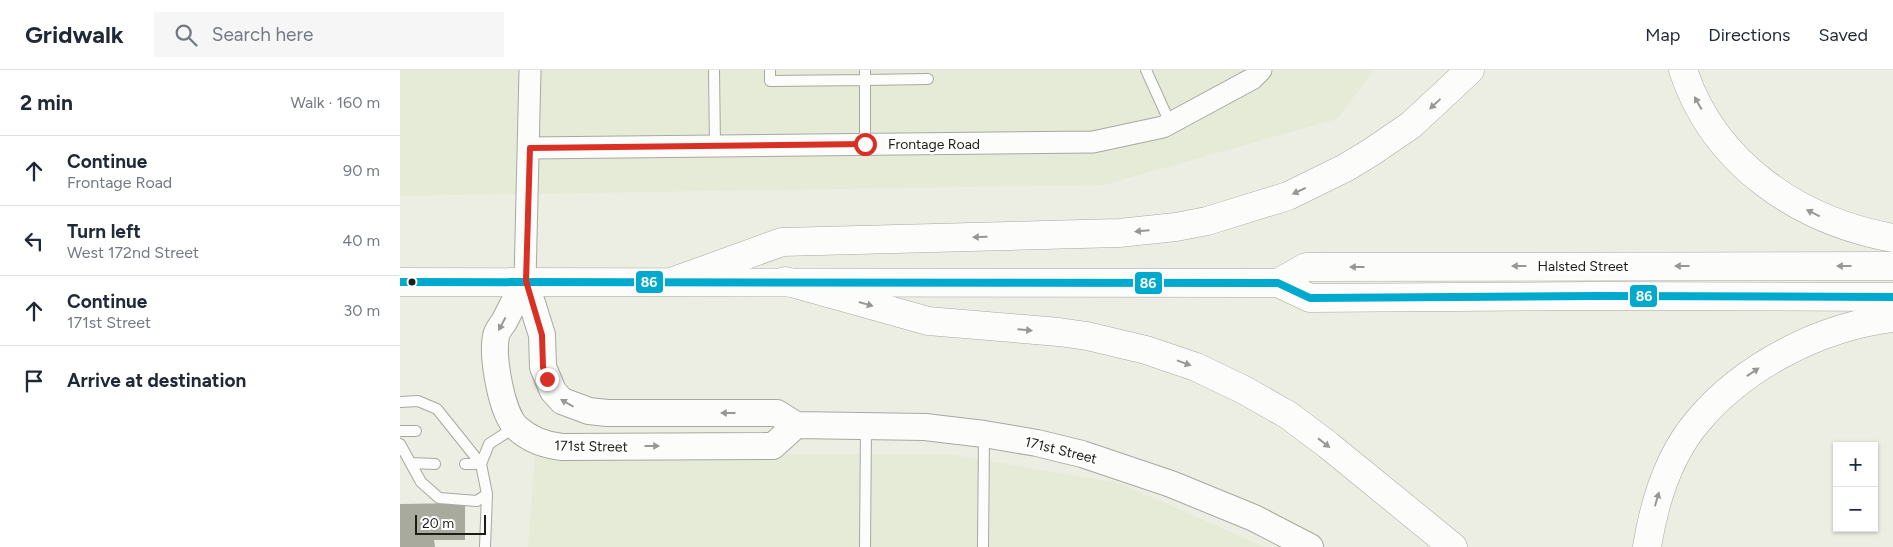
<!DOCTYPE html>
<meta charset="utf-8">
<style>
:root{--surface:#fff;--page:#f6f6f7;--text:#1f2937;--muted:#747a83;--line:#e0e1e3}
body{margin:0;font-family:Figtree,sans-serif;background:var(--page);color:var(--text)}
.controls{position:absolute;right:15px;bottom:15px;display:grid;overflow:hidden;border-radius:0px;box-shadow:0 1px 4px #0004}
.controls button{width:45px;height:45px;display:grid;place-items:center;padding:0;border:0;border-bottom:1px solid var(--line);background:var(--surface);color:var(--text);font:25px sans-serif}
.scale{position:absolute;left:15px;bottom:12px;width:71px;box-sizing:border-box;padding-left:5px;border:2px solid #1c1e18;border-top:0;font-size:14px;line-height:18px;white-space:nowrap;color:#1c1e18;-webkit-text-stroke:4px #fff;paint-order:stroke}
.stop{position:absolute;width:15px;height:15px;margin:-11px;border:4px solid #d93025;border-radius:50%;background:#fff}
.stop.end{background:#d93025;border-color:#fff;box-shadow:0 1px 5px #0008}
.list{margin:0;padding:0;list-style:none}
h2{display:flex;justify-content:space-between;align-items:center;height:65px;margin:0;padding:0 20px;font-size:21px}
h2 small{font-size:16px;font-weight:400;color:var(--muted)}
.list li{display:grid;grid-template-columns:32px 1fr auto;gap:15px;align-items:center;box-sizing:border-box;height:70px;padding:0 20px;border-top:1px solid var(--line)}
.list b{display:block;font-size:19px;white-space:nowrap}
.list p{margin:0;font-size:16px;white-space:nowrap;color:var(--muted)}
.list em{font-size:16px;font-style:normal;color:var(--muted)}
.icon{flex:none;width:28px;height:28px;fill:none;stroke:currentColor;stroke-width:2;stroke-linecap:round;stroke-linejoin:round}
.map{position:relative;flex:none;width:1493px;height:477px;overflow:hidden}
header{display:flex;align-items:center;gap:30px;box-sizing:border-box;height:70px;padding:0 25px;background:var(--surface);border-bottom:1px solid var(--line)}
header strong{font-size:24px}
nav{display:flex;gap:28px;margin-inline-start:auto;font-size:18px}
.search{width:350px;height:45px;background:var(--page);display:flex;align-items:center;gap:12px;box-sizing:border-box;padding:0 18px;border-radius:0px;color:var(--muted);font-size:19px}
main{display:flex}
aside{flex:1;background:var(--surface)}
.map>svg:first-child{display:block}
</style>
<header>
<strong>Gridwalk</strong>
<div class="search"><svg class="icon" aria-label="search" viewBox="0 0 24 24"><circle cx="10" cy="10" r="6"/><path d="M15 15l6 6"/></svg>Search here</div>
<nav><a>Map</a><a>Directions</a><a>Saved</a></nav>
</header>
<main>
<aside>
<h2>2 min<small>Walk · 160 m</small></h2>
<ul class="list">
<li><svg class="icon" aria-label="ahead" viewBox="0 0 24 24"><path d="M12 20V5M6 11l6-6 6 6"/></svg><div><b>Continue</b><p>Frontage Road</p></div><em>90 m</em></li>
<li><svg class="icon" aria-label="left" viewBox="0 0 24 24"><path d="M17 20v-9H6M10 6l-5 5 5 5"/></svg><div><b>Turn left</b><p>West 172nd Street</p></div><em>40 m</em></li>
<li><svg class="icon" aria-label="ahead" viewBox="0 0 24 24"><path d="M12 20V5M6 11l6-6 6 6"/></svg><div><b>Continue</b><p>171st Street</p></div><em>30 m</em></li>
<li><svg class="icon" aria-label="arrive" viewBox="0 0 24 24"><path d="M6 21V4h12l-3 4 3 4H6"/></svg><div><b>Arrive at destination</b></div></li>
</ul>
</aside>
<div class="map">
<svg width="1493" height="477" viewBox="0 0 1493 477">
<rect width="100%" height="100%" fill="#eceee4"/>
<path fill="#e6ebd8" d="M0 0H974L937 49 704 115 0 126Z
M135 384H549L719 413 865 477H128Z"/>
<path fill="#a7aa9d" d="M65 433V470H34L35 477H0V434Z"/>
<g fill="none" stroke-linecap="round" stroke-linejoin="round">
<g stroke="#a7a9a1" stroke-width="12">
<path id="service" d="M314 0 315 76
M370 0V11L465 10V74
M465 0V10L528 9
M746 0 770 53
M0 332 18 331 37 339 81 394
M0 361H16
M0 374 21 412 39 428 77 431 87 424 81 394 89 374 115 357
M11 393 35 394
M65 394H81
M85 477 87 424
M465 477 466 356
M583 477 584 366"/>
</g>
<g stroke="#a7a9a1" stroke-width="23">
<path id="minor" d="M129 78 693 72 763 57 852 9 861 0
M125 211 130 0"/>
</g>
<g stroke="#a7a9a1" stroke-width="28">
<path id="tertiary" d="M125 211 142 265 143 297 153 321 162 331 189 341 207 343H377L396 355 525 357 584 364 637 373 682 384 771 414 854 448 910 477
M125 211C118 225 111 238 104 252 101 256 97 261 96 266 92 286 101 343 117 358 130 370 144 375 162 377L373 376 396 355"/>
</g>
<g stroke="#a7a9a1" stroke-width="29">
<path id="primary" d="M0 212 878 213 910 228 1198 226 1493 227
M878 213 906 197 1493 196"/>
</g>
<g stroke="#a7a9a1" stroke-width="29">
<path id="motorway" d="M1283 0C1314 94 1399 151 1493 168
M274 211 382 172 719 163 776 157 807 151 888 126 945 98 970 83 1011 55 1070 0
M385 211 528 251 659 262 687 266 746 280 796 297 844 320 888 345 928 375 1053 477
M1247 477C1254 433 1268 386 1298 351 1345 295 1421 257 1493 248"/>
</g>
<use href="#service" stroke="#fcfcfb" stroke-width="10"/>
<use href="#minor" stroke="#fcfcfb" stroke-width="21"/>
<use href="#tertiary" stroke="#fcfcfb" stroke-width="26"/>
<use href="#primary" stroke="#fcfcfb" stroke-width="28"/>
<use href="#motorway" stroke="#fcfcfb" stroke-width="28"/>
<g stroke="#fff" stroke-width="11">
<path id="bus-1" d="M0 212 878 213 910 228 1198 226 1493 227"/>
</g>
<use href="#bus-1" stroke="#00a9ce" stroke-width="8"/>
</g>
<defs><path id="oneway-solid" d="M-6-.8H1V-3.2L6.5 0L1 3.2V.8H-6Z" transform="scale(1.25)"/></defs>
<g fill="#979895">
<use href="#oneway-solid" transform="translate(1298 33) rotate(-119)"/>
<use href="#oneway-solid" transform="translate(1035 34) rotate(137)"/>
<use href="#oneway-solid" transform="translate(899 121) rotate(155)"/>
<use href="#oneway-solid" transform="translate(1413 143) rotate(-153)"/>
<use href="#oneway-solid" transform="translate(742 161) rotate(175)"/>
<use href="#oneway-solid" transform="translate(580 167) rotate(179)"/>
<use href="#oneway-solid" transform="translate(1119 196) rotate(180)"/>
<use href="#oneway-solid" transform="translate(1282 196) rotate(-180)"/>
<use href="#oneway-solid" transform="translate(1444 196) rotate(180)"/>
<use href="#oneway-solid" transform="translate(957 197) rotate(180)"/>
<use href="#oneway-solid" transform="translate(466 234) rotate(16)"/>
<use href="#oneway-solid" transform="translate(102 254) rotate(118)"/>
<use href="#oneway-solid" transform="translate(625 260) rotate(5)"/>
<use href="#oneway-solid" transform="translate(784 293) rotate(20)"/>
<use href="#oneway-solid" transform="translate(1353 302) rotate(-34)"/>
<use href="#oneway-solid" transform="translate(167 333) rotate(-150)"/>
<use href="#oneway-solid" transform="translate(328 343) rotate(180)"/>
<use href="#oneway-solid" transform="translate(924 373) rotate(38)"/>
<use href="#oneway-solid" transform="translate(252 376)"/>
<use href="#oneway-solid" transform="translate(1257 429) rotate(-74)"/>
</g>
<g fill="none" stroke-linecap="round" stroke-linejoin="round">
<path stroke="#d93025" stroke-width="6" d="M147 309 143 297 142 265 126 211 130 78 465 74"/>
</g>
<circle fill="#1c1e18" stroke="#fff" stroke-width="2" cx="12" cy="212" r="4.5"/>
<g text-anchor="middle" stroke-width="5" stroke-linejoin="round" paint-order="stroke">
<g font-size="14" fill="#1c1e18" stroke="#fff">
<text x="534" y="79">Frontage Road</text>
<text x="1183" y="201">Halsted Street</text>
<text transform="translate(191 376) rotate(1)" y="5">171st Street</text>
<text transform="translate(661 380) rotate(14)" y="5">171st Street</text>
</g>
</g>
<g stroke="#fff" stroke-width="2">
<rect x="235" y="200" width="29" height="24" rx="5" fill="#00a9ce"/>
<rect x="734" y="201" width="29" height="24" rx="5" fill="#00a9ce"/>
<rect x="1229" y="214" width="29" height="24" rx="5" fill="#00a9ce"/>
</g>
<g font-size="14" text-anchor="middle" font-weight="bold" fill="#fff">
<text x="249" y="217">86</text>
<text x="748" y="218">86</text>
<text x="1244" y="231">86</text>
</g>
</svg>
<div class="controls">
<button>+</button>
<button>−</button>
</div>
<div class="scale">20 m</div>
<div class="stop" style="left:465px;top:74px"></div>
<div class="stop end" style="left:147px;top:309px"></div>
</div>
</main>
